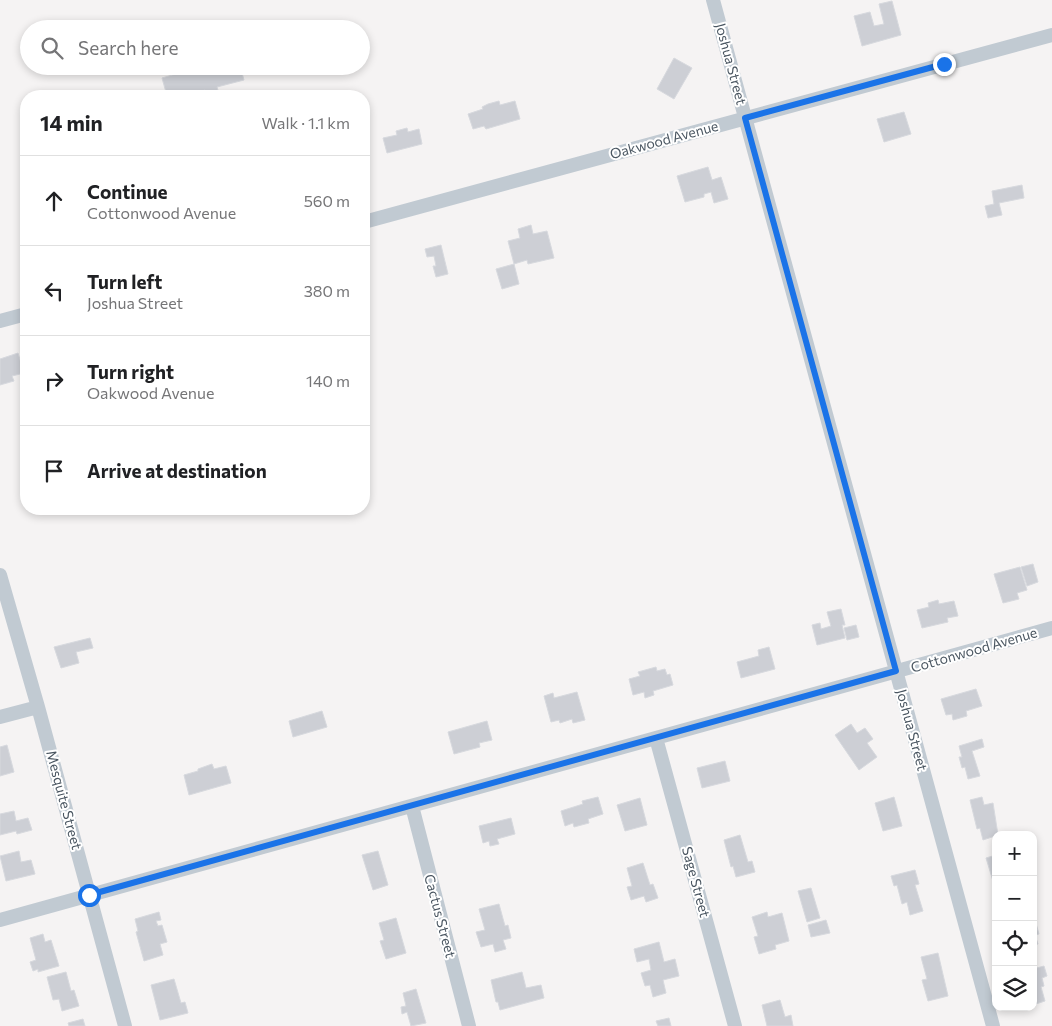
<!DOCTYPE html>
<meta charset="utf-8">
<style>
:root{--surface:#fff;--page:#f6f6f6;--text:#202124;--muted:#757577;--line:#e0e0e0}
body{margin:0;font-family:Commissioner,sans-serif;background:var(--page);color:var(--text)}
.controls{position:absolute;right:15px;bottom:15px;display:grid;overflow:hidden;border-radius:10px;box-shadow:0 2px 8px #0003}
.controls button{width:45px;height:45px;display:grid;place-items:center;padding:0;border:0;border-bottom:1px solid var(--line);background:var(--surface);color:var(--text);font:25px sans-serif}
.stop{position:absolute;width:15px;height:15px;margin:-11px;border:4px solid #1a73e8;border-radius:50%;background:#fff}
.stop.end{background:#1a73e8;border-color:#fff;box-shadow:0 1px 5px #0008}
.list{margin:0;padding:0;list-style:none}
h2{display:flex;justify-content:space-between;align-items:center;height:65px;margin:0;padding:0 20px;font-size:21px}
h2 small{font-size:16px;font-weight:400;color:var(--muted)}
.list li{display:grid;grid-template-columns:32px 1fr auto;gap:15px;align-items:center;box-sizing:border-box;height:90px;padding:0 20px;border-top:1px solid var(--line)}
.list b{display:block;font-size:19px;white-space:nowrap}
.list p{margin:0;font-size:16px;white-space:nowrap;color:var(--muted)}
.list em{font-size:16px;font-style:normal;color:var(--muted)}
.icon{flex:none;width:28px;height:28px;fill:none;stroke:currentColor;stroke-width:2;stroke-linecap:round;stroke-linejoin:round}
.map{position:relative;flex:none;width:1052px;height:1026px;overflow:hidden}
.search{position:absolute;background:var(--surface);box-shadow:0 2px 8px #0003;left:20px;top:20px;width:350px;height:55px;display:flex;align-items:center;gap:12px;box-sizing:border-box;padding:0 18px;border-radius:28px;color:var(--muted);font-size:19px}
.panel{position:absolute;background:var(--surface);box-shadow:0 2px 8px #0003;left:20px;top:90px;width:350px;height:425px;border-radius:20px}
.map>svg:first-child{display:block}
</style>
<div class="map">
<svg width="1052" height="1026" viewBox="0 0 1052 1026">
<rect width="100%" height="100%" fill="#f5f3f3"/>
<path fill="#cdcfd5" stroke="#d7d9de" d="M892 1 901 35 862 46 854 16 870 12 874 26 884 24 879 4Z
M674 58 692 68 674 99 657 89Z
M203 66H240L244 80 217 87 220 96H207L205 90 184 96H167L162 78Z
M499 101 500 105 515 101 520 119 486 129 484 126 473 129 468 114 483 109 482 107 488 104Z
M904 112 911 134 884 142 877 119Z
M407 128 408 132 419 129 422 144 387 153 383 138 397 135 396 131Z
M708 167 712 180 721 177 728 199 714 203 711 192 704 194V197L685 202 677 176Z
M1022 185 1024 198 999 203 1002 215 988 218 985 206 994 204 992 191Z
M531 225 533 234 547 231 554 258 528 264 527 260 514 264 508 241 520 238 518 229Z
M441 245 448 274 436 277 433 266H436L434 256 427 257 425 249Z
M514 264 519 284 502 289 496 269Z
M18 353 24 373 12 376 14 381 0 385V359Z
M1033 564 1038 582 1027 586 1021 567Z
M1020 567 1027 590 1017 593 1019 599 1003 603 994 574Z
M938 600 939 604 954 601 958 616 947 618 948 622 922 628 917 610 929 607 928 603Z
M841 609 845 625H842L845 638 817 645 812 625 820 623 821 629 831 626 827 612Z
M856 625 859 637 847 640 844 628Z
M90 638 93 648 76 652 79 663 61 668 54 647Z
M769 647 775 669 741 678 737 662 759 656 758 650Z
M656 667 657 671 665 669 667 675 670 674 673 685 653 691 654 695 645 698 644 692 633 695 629 679 640 676 638 672Z
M976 689 982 706 966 711 967 716 953 720 952 714 946 715 941 699Z
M577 692 585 720 573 723 572 719 560 723 559 720 551 722 544 696 553 693 554 698Z
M322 711 327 727 293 737 289 721Z
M487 721 492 740 479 743 480 747 454 754 448 732Z
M851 724 857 733 865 728 873 739 867 743 877 757 859 770 835 735Z
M982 739 984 747 972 751 980 776 968 779 965 767 962 768 959 757H962L959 746Z
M7 745 14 772 0 776V747Z
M725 761 730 781 702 788 697 768Z
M212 764 214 769 226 766 231 783 189 795 184 775 198 771V769Z
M598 797 603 814 588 819 589 823 574 827 573 823 565 826 561 811 583 804 582 801Z
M894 797 902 826 883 831 875 803Z
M982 797 984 805 993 803 998 835 983 840 980 828 977 829 970 800Z
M640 798 647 825 625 831 617 805Z
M14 811 16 821 28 818 32 830 17 834 16 831 0 835V814Z
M511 818 515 834 497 839 499 844 490 846 489 841 483 843 479 826Z
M740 835 748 862 752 861 755 872 736 877 733 866 731 867 724 840Z
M19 851 21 862 31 860 35 874 6 881 0 856Z
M378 851 388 885 373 890 362 855Z
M996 855V891L986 858Z
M643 863 650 885 653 884 658 898 646 902 644 896 631 900 627 887 632 886 627 868Z
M915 870 919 884 915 885 923 911 910 915 907 902 902 904 897 885 894 886 891 876Z
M811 888 820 918 807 922 798 891Z
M499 904 505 926 508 925 511 938 503 940 506 949 495 952 493 944 481 947 476 932 485 930 479 909Z
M159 912 161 920 156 921 158 926 162 925 167 942 160 944 163 955 144 961 136 932 138 931 135 919Z
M767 912 768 917 782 913 789 941 775 945 776 949 759 954 754 937 758 936 752 917Z
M396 918 406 953 386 959 380 941 384 940 379 923Z
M826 920 830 933 811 937 808 925Z
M1033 920H1035L1039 934 1035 935 1038 944 1033 945Z
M43 934 45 942 51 940 59 966 38 972V969L33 971 30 962 36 960 30 938Z
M659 942 664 962 675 959 679 976 663 980 666 993 653 997 650 985 645 986 641 973 651 970 649 959 637 962 634 949Z
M938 953 948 996 928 1001 922 980 927 979 921 957Z
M1044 966 1047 976 1042 978 1044 986 1041 987 1045 1001 1033 1005V969Z
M66 972 71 991 74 990 79 1006 62 1011 59 999 53 1000 47 977Z
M522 972 526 988 541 985 544 998 500 1010 498 1002H496L491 980Z
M174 979 181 1003 185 1002 188 1013 160 1020 151 985Z
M416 989 426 1023 411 1026 407 1012 402 1014 401 1007 406 1006 403 993Z
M780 1000 785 1017 791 1015 793 1026H767L762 1005Z
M669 1018 671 1026H658L656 1021Z
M83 1019 85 1026H69L68 1023Z"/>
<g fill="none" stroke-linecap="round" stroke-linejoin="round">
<path stroke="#c1cad2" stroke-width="14" d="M713 0 993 1026
M364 222 1052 35
M0 321 26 314
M0 575 38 707 125 1026
M0 717 38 707
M656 738 735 1026
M412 806 469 1026
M0 920 1052 628"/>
</g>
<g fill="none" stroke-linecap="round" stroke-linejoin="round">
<path stroke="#1a73e8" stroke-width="6" d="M89 895 896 671 745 118 944 64"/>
</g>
<g text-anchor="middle" stroke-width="4" stroke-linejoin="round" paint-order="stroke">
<g font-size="14" fill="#4a5661" stroke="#fff">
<text transform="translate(731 64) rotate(75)" y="5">Joshua Street</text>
<text transform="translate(664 140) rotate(-15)" y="5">Oakwood Avenue</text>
<text transform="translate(974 650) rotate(-16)" y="5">Cottonwood Avenue</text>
<text transform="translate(912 730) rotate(75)" y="5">Joshua Street</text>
<text transform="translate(64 800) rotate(75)" y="5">Mesquite Street</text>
<text transform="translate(696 882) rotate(75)" y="5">Sage Street</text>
<text transform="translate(440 916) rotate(75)" y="5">Cactus Street</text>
</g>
</g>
</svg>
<div class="controls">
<button>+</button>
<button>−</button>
<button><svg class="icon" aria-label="locate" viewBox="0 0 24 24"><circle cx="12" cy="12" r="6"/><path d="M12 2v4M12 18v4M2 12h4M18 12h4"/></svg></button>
<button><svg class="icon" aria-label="layers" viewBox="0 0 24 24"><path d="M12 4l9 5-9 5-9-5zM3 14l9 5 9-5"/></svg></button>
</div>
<div class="stop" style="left:89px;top:895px"></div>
<div class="stop end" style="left:944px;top:64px"></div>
<div class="search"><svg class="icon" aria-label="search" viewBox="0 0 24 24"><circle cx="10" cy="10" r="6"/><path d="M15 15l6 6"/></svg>Search here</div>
<section class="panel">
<h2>14 min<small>Walk · 1.1 km</small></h2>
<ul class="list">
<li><svg class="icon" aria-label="ahead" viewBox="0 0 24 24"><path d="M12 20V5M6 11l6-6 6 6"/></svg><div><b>Continue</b><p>Cottonwood Avenue</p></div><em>560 m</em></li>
<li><svg class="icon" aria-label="left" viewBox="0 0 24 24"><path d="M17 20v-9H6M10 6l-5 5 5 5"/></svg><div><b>Turn left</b><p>Joshua Street</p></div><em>380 m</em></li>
<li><svg class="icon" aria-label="right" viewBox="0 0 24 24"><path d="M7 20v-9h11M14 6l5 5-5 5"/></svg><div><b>Turn right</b><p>Oakwood Avenue</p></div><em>140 m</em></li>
<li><svg class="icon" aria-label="arrive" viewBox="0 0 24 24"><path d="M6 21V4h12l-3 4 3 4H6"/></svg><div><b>Arrive at destination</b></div></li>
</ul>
</section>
</div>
